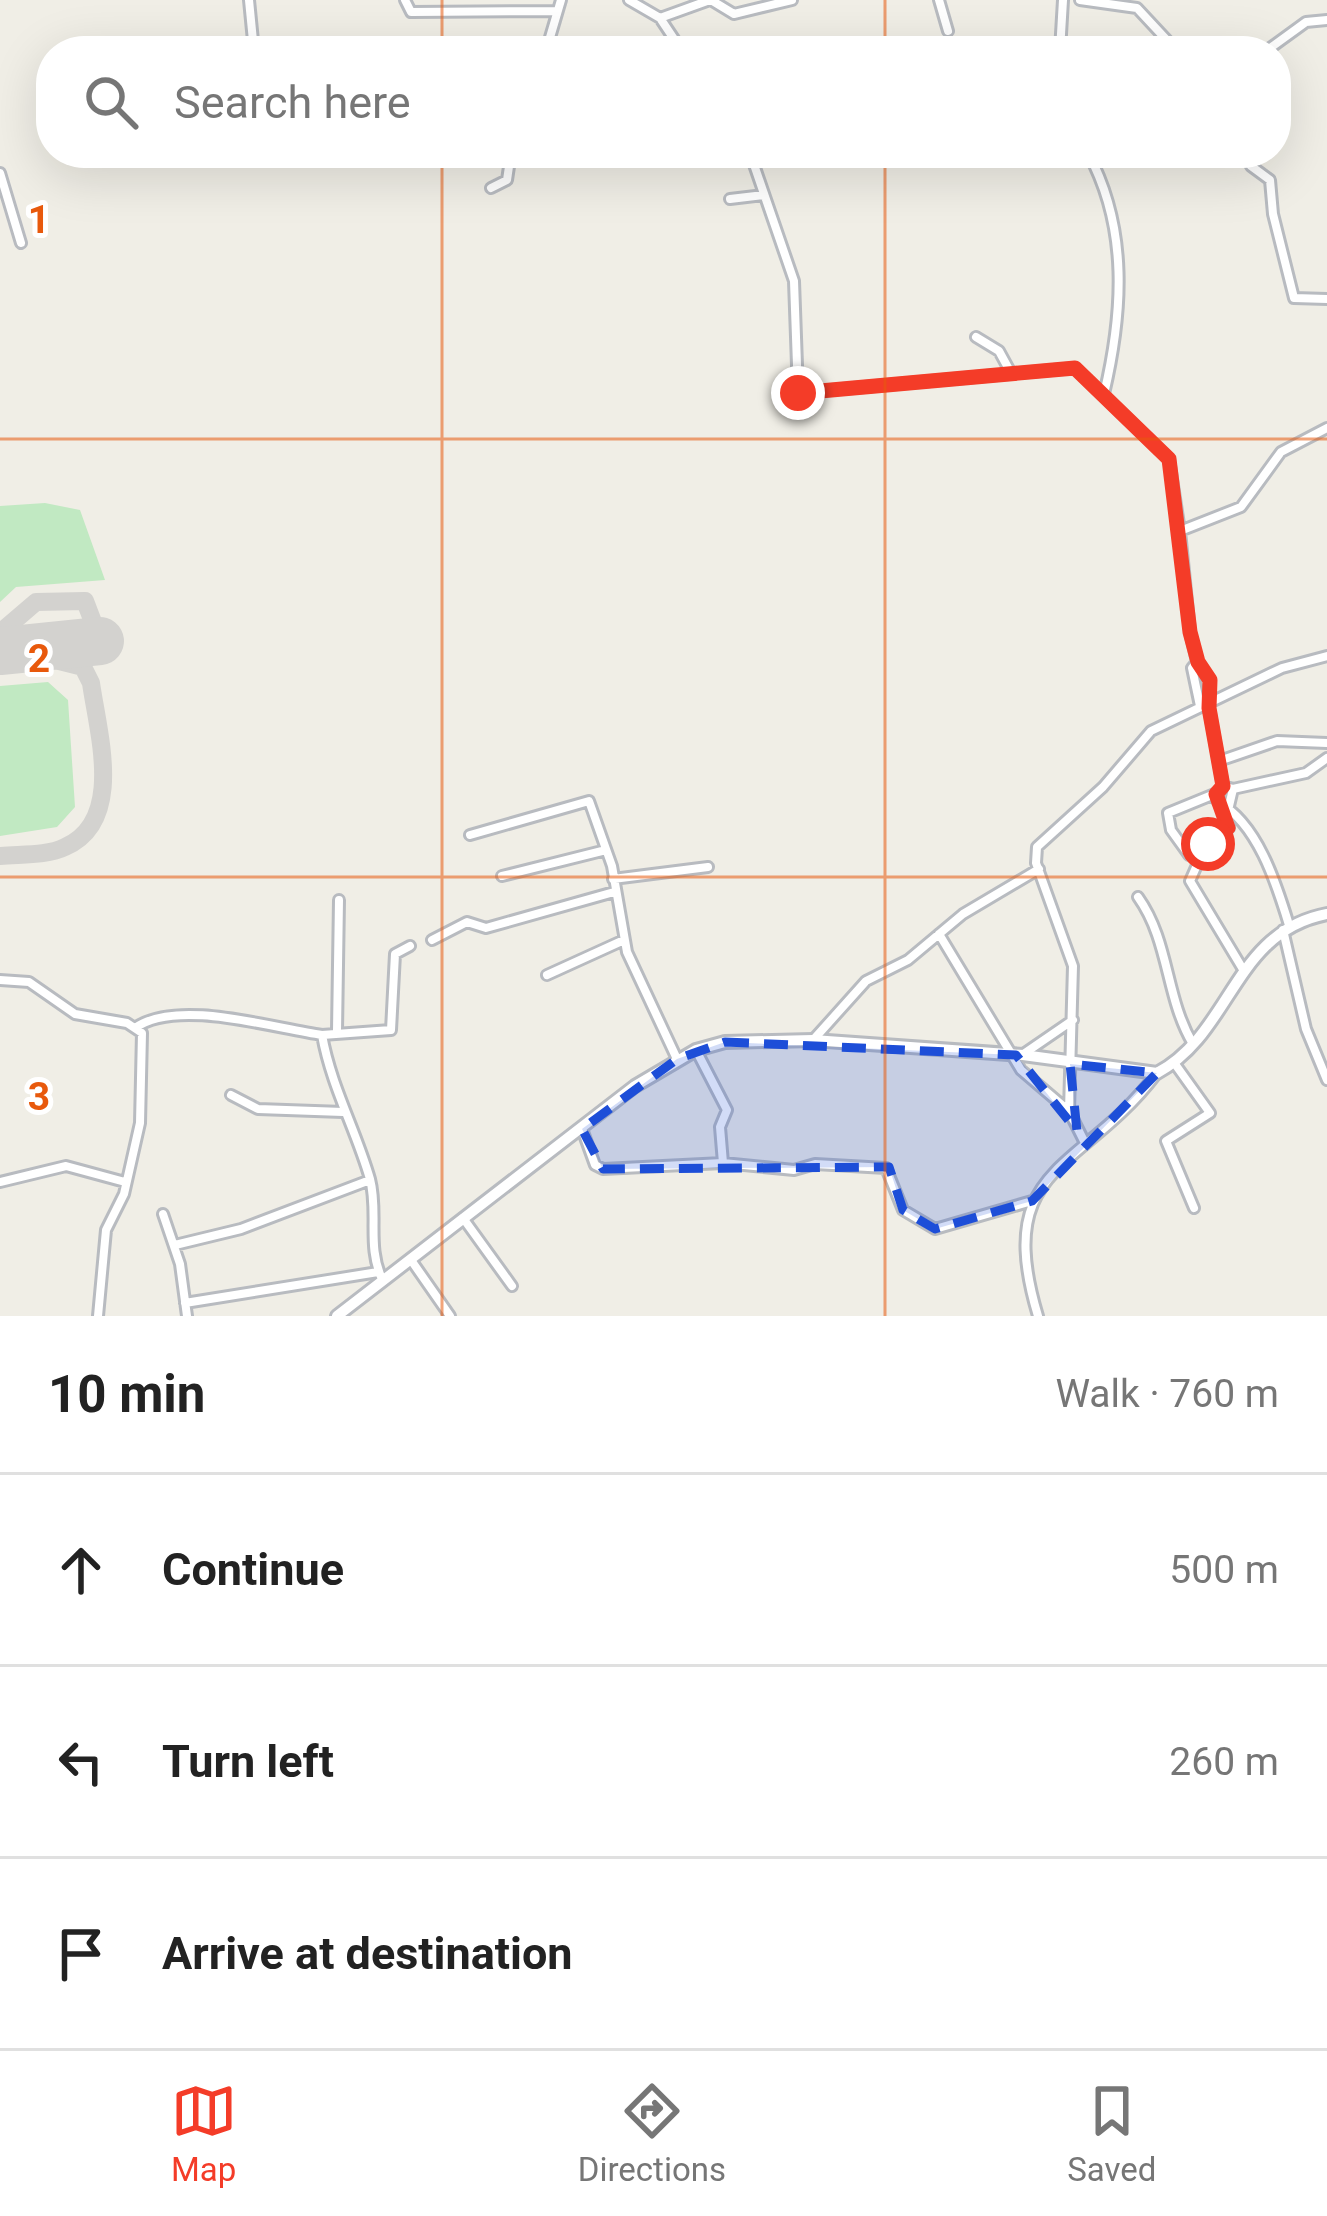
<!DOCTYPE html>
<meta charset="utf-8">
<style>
:root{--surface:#fff;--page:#f6f6f6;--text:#222;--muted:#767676;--line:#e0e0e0;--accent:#f43c28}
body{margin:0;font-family:Roboto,sans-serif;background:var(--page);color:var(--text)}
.stop{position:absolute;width:36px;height:36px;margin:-27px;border:9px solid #f43c28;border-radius:50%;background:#fff}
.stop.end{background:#f43c28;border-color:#fff;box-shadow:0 3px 12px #0008}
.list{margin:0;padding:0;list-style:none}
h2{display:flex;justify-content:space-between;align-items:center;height:156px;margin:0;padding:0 48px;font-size:51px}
h2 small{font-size:39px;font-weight:400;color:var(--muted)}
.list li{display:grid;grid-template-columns:78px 1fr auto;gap:36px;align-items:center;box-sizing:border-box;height:192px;padding:0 48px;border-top:3px solid var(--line)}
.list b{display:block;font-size:45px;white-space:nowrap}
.list em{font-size:39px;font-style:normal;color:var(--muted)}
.icon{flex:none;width:66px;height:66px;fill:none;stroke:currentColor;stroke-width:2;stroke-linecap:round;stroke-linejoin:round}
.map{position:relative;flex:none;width:1327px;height:1316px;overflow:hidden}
.search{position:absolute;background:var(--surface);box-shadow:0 12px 48px #0002;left:36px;right:36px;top:36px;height:132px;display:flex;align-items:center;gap:30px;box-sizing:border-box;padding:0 42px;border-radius:48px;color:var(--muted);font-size:45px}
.sheet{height:732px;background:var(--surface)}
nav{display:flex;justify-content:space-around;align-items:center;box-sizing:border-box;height:168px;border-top:3px solid var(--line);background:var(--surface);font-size:33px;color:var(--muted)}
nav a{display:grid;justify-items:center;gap:6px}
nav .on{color:var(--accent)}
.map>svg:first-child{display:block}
</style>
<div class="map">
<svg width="1327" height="1316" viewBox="0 0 1327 1316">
<rect width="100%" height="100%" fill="#f0eee6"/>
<path fill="#c1e9c2" d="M45 503 80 510 105 580 16 587 0 602V506Z
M48 682 68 700 75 807 57 827 0 836V686Z"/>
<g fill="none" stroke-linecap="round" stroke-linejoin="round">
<path stroke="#d3d2cf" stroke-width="18" d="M0 633 36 602 85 601 93 622 84 649 59 661 22 649
M0 856C21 854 47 856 65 847 125 821 98 733 91 683L83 667 59 661"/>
<path stroke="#d3d2cf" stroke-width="48" d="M0 651 100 641"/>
<g stroke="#b8bbc0" stroke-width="14">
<path id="minor" d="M249 0 254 51
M405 0 411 12 557 11
M629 0 660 18
M711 0 734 14 792 0
M939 0 948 31
M1080 0 1137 8 1177 51
M546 51 561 0
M682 51 660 18 710 0
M1060 51 1063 0
M1266 51 1306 22 1327 20
M750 153 794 281 798 393 1075 368 1169 459 1180 531
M1088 153C1129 229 1123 313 1104 394
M1244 153 1251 166 1270 180 1273 214 1294 298 1327 299
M0 173 21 243
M491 188 507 180 511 153
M730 199 764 195
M976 337 999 351 1011 373
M1197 662 1192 668 1200 706
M1222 760 1277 741 1327 743
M1223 786 1209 708 1210 680 1197 662 1190 632 1180 531 1241 507 1281 452 1327 428
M1233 789 1306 773 1327 758
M1223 806 1229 828 1204 849 1190 881 1244 971
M1229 806 1233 789 1223 786 1216 795 1218 802C1257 823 1276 882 1289 925
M470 835 589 801 612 866 627 952 677 1059
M1189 855 1171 830 1168 813 1217 793
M502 876 606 850
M613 879 708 867
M1138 897C1170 942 1165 997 1193 1044
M1283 930 1306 1029 1327 1080
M939 934 1021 1070 1069 1111
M432 940 467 922 486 928 614 892
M547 975 624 940
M0 980 29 982 75 1014 127 1023 142 1033 140 1123 124 1194 106 1230 98 1316
M135 1028C177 998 272 1028 322 1035
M337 1031 339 900
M814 1039 866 981 908 960 963 914 1039 869
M696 1050 727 1110 720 1127 723 1163 794 1170 815 1164 886 1168 903 1210 935 1229 1032 1201
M1022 1055 1073 1020
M1175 1064 1210 1113 1166 1141 1194 1208
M231 1095 258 1109 343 1112
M582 1129 595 1165 603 1169 723 1163
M1084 1141 1069 1111 1073 966 1036 863 1037 847 1103 787 1151 731 1282 668 1327 656
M0 1182 66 1166 125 1182
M163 1214 180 1264 187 1316
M463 1218 512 1286
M175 1245 241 1229 370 1180
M411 1260 450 1316
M383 1281C366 1247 379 1213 370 1179 356 1130 331 1086 322 1035L391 1030 395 954 410 946
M185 1303 378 1272
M1038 1316C992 1163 1082 1173 1157 1073"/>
</g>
<g stroke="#b8bbc0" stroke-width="16">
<path id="tertiary" d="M337 1316 635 1086 696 1050 725 1042 813 1040 1023 1055 1157 1073C1232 1033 1233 932 1327 914"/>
</g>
<use href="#minor" stroke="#fff" stroke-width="8"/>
<use href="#tertiary" stroke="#fff" stroke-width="10"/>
</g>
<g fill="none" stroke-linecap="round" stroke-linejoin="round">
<path stroke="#f43c28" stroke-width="15" d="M798 393 1075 368 1169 459 1190 632 1198 662 1210 680 1209 708 1223 786 1216 794 1228 828 1208 844"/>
</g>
<path fill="#1d4ed8" fill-opacity="0.2" stroke="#1d4ed8" stroke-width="9" stroke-dasharray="24 15" stroke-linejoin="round" d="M725 1042 1016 1055 1077 1131 1070 1064 1157 1073 1032 1201 935 1229 903 1210 889 1167 603 1169 582 1129 677 1059Z"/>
<path fill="none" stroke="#e8590c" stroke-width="3" stroke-opacity="0.55" d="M442 0V51M885 0V51M442 153V1316M885 153V1316M0 439H1327M0 877H1327"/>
<g font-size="39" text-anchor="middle" font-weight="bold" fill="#e8590c" stroke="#fff" stroke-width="10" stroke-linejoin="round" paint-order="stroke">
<text x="39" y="233">1</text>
<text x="39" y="672">2</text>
<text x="39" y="1110">3</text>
</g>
</svg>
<div class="stop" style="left:1208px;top:844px"></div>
<div class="stop end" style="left:798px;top:393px"></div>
<div class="search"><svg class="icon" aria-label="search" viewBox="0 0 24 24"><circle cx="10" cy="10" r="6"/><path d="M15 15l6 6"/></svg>Search here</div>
</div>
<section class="sheet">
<h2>10 min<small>Walk · 760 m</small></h2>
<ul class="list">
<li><svg class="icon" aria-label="ahead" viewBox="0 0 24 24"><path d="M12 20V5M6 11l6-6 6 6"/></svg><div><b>Continue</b></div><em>500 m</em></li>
<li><svg class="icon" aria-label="left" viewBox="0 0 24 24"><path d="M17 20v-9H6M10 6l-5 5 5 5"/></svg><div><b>Turn left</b></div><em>260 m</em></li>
<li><svg class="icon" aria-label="arrive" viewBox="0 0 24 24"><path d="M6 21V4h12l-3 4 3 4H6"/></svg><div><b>Arrive at destination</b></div></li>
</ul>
</section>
<nav>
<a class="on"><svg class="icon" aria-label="map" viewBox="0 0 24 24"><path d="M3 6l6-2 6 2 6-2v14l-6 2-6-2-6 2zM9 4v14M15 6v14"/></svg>Map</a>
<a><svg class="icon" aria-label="directions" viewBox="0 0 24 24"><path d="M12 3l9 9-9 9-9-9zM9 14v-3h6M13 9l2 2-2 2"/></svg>Directions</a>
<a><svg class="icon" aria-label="saved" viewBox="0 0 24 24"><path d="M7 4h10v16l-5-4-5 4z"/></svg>Saved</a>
</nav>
